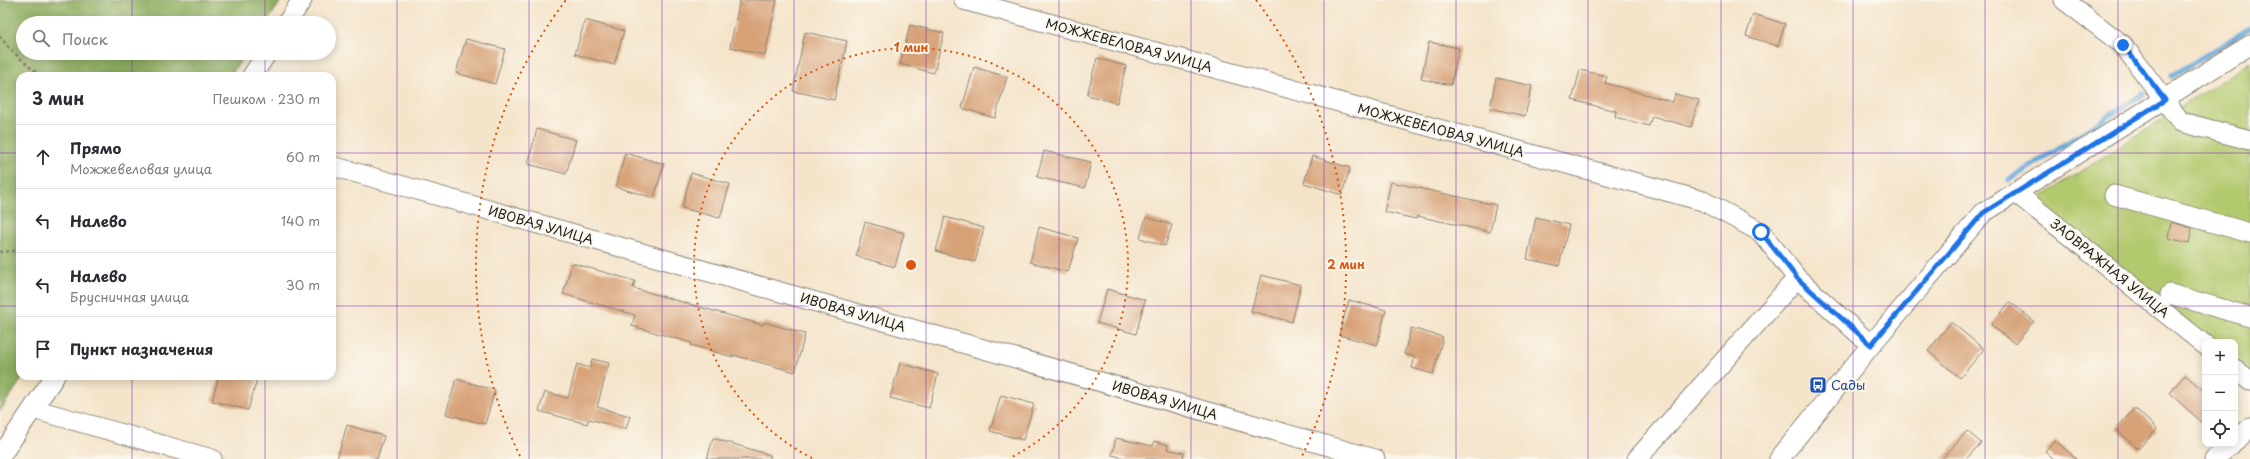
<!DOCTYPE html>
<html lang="ru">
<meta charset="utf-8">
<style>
:root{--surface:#fff;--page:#f7f7f7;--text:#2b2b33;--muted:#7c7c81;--line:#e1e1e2}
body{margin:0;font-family:"Playpen Sans",sans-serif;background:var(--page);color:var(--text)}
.controls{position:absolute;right:12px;bottom:12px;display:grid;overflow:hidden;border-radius:8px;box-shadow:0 2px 10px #0003}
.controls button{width:36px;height:36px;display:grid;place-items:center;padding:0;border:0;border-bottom:1px solid var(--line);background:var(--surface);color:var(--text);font:20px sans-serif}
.stop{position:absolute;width:12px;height:12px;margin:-9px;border:3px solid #1a73e8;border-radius:50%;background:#fff}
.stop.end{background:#1a73e8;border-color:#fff;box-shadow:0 1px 4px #0008}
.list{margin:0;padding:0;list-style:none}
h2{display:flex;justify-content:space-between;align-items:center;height:52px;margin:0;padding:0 16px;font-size:17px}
h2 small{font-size:13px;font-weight:400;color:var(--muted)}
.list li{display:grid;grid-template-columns:26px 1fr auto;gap:12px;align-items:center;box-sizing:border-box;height:64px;padding:0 16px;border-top:1px solid var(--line)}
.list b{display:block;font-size:15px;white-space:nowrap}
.list p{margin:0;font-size:13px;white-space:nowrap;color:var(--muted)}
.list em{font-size:13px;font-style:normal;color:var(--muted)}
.icon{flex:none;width:22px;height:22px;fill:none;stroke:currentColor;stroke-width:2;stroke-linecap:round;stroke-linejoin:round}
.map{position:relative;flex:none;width:2250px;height:459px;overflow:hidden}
.search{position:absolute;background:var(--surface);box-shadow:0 2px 10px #0003;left:16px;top:16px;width:320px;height:44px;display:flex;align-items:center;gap:10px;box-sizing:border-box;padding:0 14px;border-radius:22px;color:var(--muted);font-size:15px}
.panel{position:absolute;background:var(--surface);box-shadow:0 2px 10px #0003;left:16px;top:72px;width:320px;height:308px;border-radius:12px}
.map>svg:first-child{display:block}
</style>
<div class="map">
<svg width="2250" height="459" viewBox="0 0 2250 459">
<rect width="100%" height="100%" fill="#fbf7ec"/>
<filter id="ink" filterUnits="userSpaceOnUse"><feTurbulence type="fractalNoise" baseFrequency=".025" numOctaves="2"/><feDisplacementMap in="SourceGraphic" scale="8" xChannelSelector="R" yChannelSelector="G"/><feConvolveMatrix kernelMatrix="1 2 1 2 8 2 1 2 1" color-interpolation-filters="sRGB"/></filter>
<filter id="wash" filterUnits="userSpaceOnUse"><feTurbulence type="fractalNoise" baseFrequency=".012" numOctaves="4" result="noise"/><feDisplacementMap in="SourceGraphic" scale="16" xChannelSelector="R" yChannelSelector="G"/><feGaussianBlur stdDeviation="0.9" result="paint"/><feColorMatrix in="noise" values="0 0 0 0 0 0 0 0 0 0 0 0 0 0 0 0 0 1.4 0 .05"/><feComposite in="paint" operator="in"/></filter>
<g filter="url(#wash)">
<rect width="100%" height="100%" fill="#f4e4ca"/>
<path fill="#b2c96d" stroke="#677244" d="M2250 62V374L2235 362V342H2211L2035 201Z"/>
<path fill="#8dad60" stroke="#54643e" d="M0 0H282L266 23H23V53H246L230 76H20V376H24L0 411Z"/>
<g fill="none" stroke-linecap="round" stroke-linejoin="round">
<path stroke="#67a8db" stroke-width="5.5" d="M2172 76 2250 28
M2009 180 2143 94"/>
</g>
<g id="blocks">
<path fill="#d7a278" d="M740 0H777L765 55 730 47Z
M1753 14 1785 24 1778 46 1746 36Z
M585 20 624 31 614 65 575 54Z
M910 25 944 33 934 73 900 64Z
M805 32 847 41 834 100 793 91Z
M466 39 505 49 495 84 456 73Z
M1429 42 1459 48 1451 85 1421 79Z
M1097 58 1126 66 1117 103 1087 95Z
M974 67 1007 77 995 118 962 108Z
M1580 70 1607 76 1605 83 1673 102 1675 94 1699 100 1691 127 1652 116 1649 126 1615 117 1616 111 1572 100Z
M1496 78 1532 86 1525 116 1490 108Z
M537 129 576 140 566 174 528 164Z
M1044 151 1091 162 1085 188 1037 177Z
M625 153 664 164 654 198 616 187Z
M1312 156 1350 168 1342 195 1304 183Z
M691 173 730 184 720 218 682 208Z
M1391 182 1496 205 1490 232 1417 216 1416 219 1384 212Z
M945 217 984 228 975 262 936 251Z
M1146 217 1172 225 1165 246 1140 238Z
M1536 217 1569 225 1559 266 1527 259Z
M865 222 904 233 895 267 856 256Z
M2171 222 2192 228 2189 243 2168 238Z
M1039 227 1078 238 1068 272 1030 262Z
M572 263 635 281 633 288 763 325 764 322 805 334 795 372 733 355V357L691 345 692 343 632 326 635 315 563 294Z
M1261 275 1301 285 1292 322 1251 311Z
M1107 289 1145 300 1136 334 1097 323Z
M1349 300 1386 310 1377 345 1339 335Z
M2010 302 2034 321 2015 344 1991 325Z
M1951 322 1984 349 1960 378 1928 351Z
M1411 328 1443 337 1433 374 1412 368 1415 357 1404 354Z
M592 359 609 363 597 407 630 416 626 429 589 419 587 424 539 411 545 392 568 398 577 364 590 368Z
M900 363 938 374 929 408 890 398Z
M2185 375 2205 392V425L2169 393Z
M219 376H258L248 410 212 401Z
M456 379 495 390 485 424 446 414Z
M1001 395 1034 404 1023 440 990 431Z
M2135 408 2157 429 2138 449 2116 429Z
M347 425 384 436 377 459H337Z
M1967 431 1981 443 1966 459H1942Z
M713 438 770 455V459H707Z
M1116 438 1153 446 1154 441 1168 445 1167 449 1184 453 1183 459H1128L1112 455Z
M2055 440 2076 459H2054L2045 451Z"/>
</g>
</g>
<g filter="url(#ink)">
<use href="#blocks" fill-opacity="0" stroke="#888073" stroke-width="1"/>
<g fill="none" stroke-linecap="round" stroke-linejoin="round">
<g stroke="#888073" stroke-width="21">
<path id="minor" d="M964 0 1703 201 1761 232 1797 278 1871 345
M2064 0 2123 45 2181 122 2250 140
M287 23 302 0
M252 76 267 53
M332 166 1375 459
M2015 192 2205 345
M2114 195 2250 233
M2170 294 2250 317
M2235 369 2250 381
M33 409 212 459
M2235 441 2250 428
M0 457 55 376
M1637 459 1797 278
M1779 459 1871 345 1983 213 2250 45
M2214 459 2232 444"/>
</g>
<path stroke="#888073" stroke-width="2.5" stroke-dasharray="3 3" stroke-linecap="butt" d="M0 36 9 48 40 76
M0 252 16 251 20 241"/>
<use href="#minor" stroke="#fff" stroke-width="19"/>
</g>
</g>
<g fill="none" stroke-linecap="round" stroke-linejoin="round" filter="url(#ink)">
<path stroke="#1a73e8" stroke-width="5" d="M1761 232 1797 278 1871 345 1983 213 2165 100 2123 45"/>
</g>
<path fill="none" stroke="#7b2cbf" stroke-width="1" stroke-opacity="0.55" d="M132 0V23M265 0V23M397 0V459M529 0V459M662 0V459M794 0V459M926 0V459M1059 0V459M1191 0V459M1324 0V459M1456 0V459M1588 0V459M1721 0V459M1853 0V459M1985 0V459M2118 0V459M132 53V76M265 53V76M0 153H20M332 153H2250M0 306H20M332 306H2250M132 376V459M265 376V459"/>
<g fill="none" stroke="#de560d" stroke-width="2" stroke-dasharray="2 4">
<path d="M812 458A217 217 0 1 1 1010 458"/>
<path d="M520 456A435 435 0 0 1 566 0M1256 0A435 435 0 0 1 1302 456"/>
</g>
<defs>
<g id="bus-square" transform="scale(0.9)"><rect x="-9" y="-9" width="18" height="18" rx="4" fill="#1a4fb4" stroke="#fbf7ec"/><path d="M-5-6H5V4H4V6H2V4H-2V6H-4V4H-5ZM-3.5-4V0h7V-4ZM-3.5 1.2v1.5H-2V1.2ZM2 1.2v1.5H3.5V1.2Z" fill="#fff"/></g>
</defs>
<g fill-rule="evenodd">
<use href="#bus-square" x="1818" y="385"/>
</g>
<g text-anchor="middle" stroke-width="4" stroke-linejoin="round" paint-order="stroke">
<g font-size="13" fill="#1c1c1c" stroke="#fbf7ec">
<text transform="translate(1129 45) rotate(15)" y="5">МОЖЖЕВЕЛОВАЯ УЛИЦА</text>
<text transform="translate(1441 130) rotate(15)" y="5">МОЖЖЕВЕЛОВАЯ УЛИЦА</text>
<text transform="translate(541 225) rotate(16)" y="5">ИВОВАЯ УЛИЦА</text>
<text transform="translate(2110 268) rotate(39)" y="5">ЗАОВРАЖНАЯ УЛИЦА</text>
<text transform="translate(853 312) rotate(16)" y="5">ИВОВАЯ УЛИЦА</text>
<text transform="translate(1165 400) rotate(16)" y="5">ИВОВАЯ УЛИЦА</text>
</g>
<g font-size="13" fill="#164399" stroke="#fbf7ec" text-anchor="start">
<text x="1831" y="390">Сады</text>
</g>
</g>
<circle cx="911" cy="265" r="6" fill="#de560d" stroke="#fbf7ec" stroke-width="2"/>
<g font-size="12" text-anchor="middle" font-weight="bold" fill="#de560d" stroke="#fbf7ec" stroke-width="4" stroke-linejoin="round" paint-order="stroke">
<text x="911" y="52">1 мин</text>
<text x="1346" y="269">2 мин</text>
</g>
</svg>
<div class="controls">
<button>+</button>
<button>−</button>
<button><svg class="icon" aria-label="locate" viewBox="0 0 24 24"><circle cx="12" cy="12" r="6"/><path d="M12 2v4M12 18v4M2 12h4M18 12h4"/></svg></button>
</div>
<div class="stop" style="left:1761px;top:232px"></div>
<div class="stop end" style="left:2123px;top:45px"></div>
<div class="search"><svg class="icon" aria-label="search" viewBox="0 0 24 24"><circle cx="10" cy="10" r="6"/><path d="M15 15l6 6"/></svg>Поиск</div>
<section class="panel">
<h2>3 мин<small>Пешком · 230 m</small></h2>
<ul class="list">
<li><svg class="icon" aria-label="ahead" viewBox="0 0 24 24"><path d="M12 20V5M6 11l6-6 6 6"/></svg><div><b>Прямо</b><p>Можжевеловая улица</p></div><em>60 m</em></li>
<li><svg class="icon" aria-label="left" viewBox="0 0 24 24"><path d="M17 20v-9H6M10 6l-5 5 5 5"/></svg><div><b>Налево</b></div><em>140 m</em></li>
<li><svg class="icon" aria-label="left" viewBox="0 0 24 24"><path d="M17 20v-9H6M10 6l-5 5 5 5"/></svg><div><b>Налево</b><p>Брусничная улица</p></div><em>30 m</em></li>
<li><svg class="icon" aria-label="arrive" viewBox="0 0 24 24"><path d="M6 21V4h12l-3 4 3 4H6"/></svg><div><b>Пункт назначения</b></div></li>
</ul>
</section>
</div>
